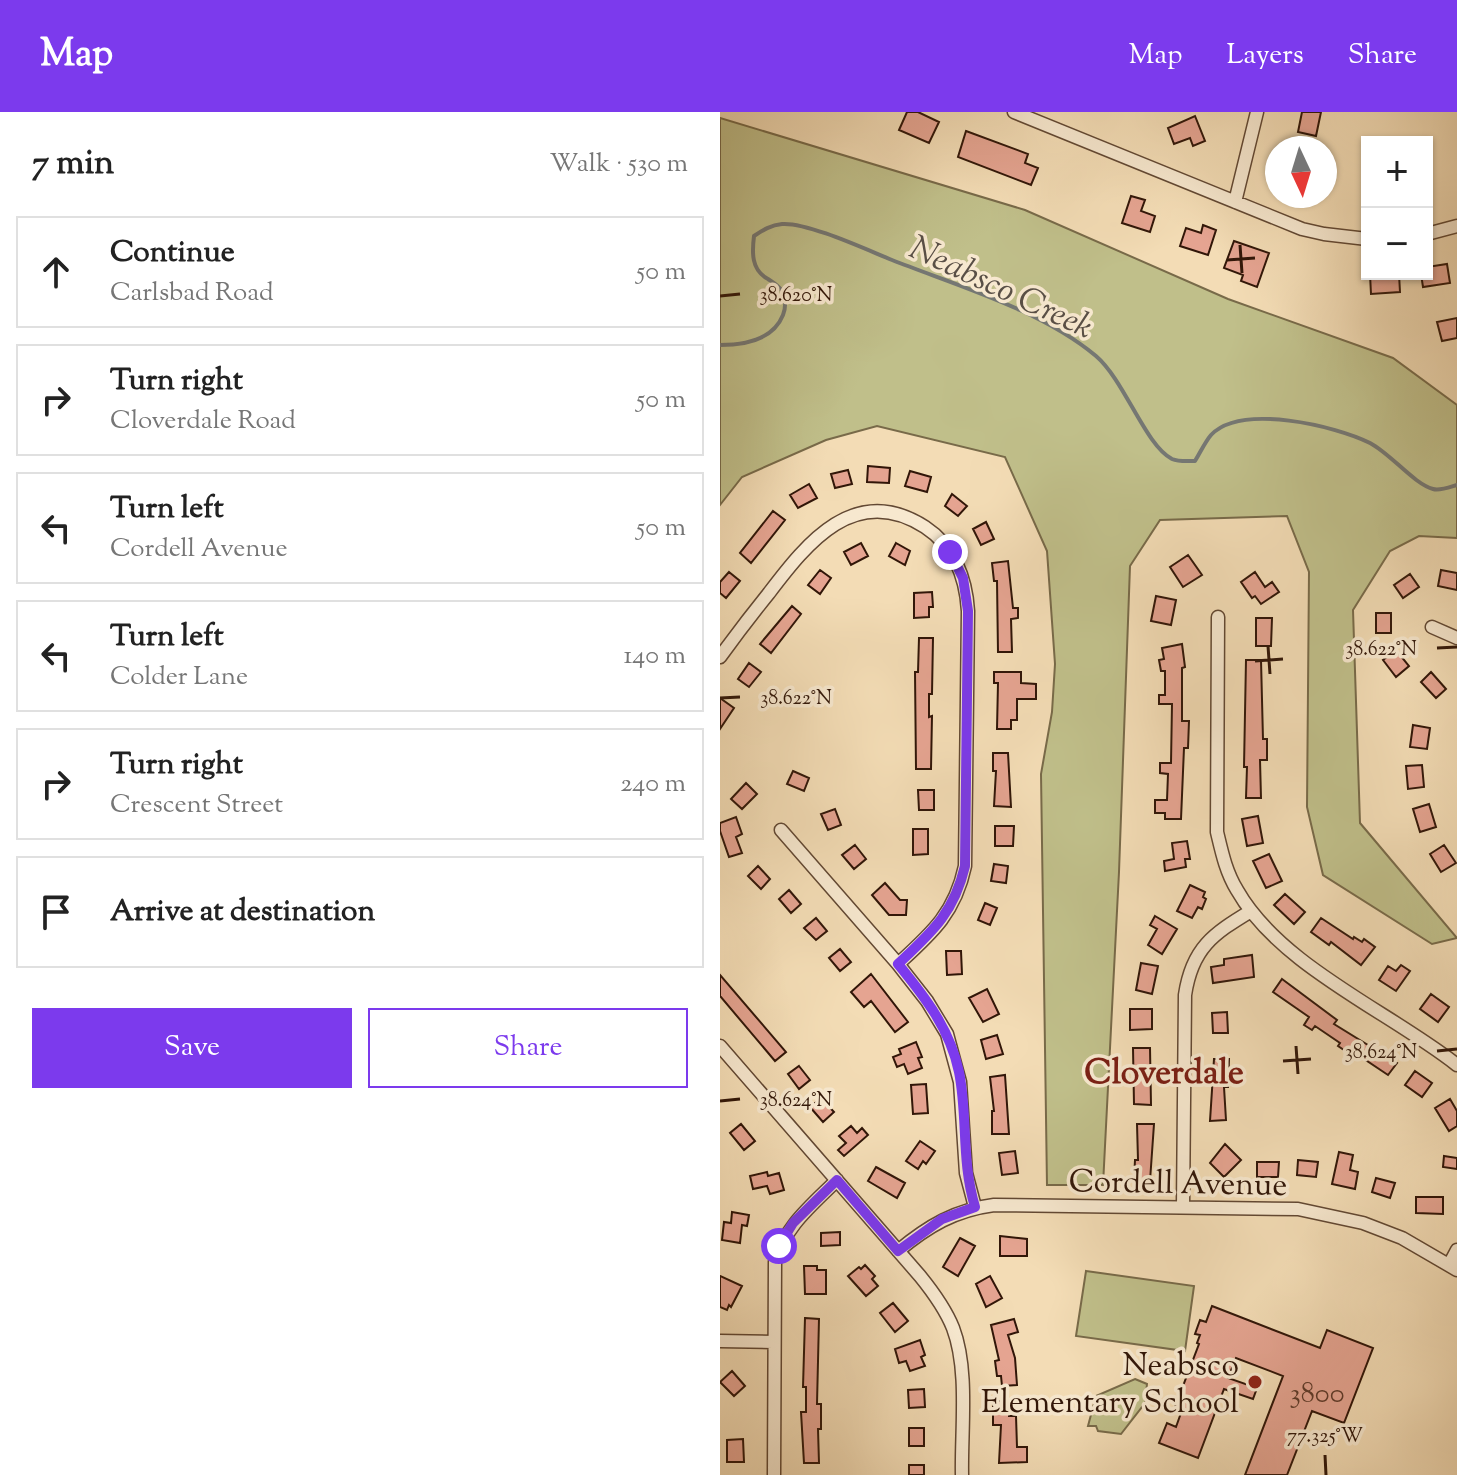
<!DOCTYPE html>
<meta charset="utf-8">
<style>
:root{--surface:#fff;--page:#f2f2f2;--text:#222;--muted:#767676;--line:#e0e0e0;--accent:#7c3aed}
body{margin:0;font-family:"Sorts Mill Goudy",serif;background:var(--page);color:var(--text)}
.controls{position:absolute;right:24px;top:24px;display:grid;overflow:hidden;border-radius:0px;box-shadow:0 2px 6px #0004}
.controls button{width:72px;height:72px;display:grid;place-items:center;padding:0;border:0;border-bottom:2px solid var(--line);background:var(--surface);color:var(--text);font:40px sans-serif}
.compass{position:absolute;left:545px;top:24px;width:72px;height:72px;border-radius:50%;background:var(--surface);box-shadow:0 2px 6px #0004;rotate:176deg}
.stop{position:absolute;width:24px;height:24px;margin:-18px;border:6px solid #7c3aed;border-radius:50%;background:#fff}
.stop.end{background:#7c3aed;border-color:#fff;box-shadow:0 2px 8px #0008}
.list{margin:0;padding:0;list-style:none}
h2{display:flex;justify-content:space-between;align-items:center;height:104px;margin:0;padding:0 32px;font-size:34px}
h2 small{font-size:26px;font-weight:400;color:var(--muted)}
.list li{display:grid;grid-template-columns:52px 1fr auto;gap:24px;align-items:center;box-sizing:border-box;height:112px;margin:0 16px 16px;padding:0 16px;border:2px solid var(--line);border-radius:0px}
.list b{display:block;font-size:30px;white-space:nowrap}
.list p{margin:0;font-size:26px;white-space:nowrap;color:var(--muted)}
.list em{font-size:26px;font-style:normal;color:var(--muted)}
.actions{display:flex;gap:16px;padding:24px 32px}
.actions a{flex:1;padding:18px 0;border:2px solid var(--accent);border-radius:0px;text-align:center;font-size:28px;color:var(--accent)}
.actions .main{background:var(--accent);color:#fff}
.icon{flex:none;width:44px;height:44px;fill:none;stroke:currentColor;stroke-width:2;stroke-linecap:round;stroke-linejoin:round}
.map{position:relative;flex:none;width:737px;height:1363px;overflow:hidden}
header{display:flex;align-items:center;gap:48px;box-sizing:border-box;height:112px;padding:0 40px;background:var(--accent);color:#fff}
header strong{font-size:38px}
nav{display:flex;gap:44px;margin-inline-start:auto;font-size:28px}
main{display:flex}
aside{flex:1;background:var(--surface)}
.map>svg:first-child{display:block}
</style>
<header>
<strong>Map</strong>
<nav><a>Map</a><a>Layers</a><a>Share</a></nav>
</header>
<main>
<aside>
<h2>7 min<small>Walk · 530 m</small></h2>
<ul class="list">
<li><svg class="icon" aria-label="ahead" viewBox="0 0 24 24"><path d="M12 20V5M6 11l6-6 6 6"/></svg><div><b>Continue</b><p>Carlsbad Road</p></div><em>50 m</em></li>
<li><svg class="icon" aria-label="right" viewBox="0 0 24 24"><path d="M7 20v-9h11M14 6l5 5-5 5"/></svg><div><b>Turn right</b><p>Cloverdale Road</p></div><em>50 m</em></li>
<li><svg class="icon" aria-label="left" viewBox="0 0 24 24"><path d="M17 20v-9H6M10 6l-5 5 5 5"/></svg><div><b>Turn left</b><p>Cordell Avenue</p></div><em>50 m</em></li>
<li><svg class="icon" aria-label="left" viewBox="0 0 24 24"><path d="M17 20v-9H6M10 6l-5 5 5 5"/></svg><div><b>Turn left</b><p>Colder Lane</p></div><em>140 m</em></li>
<li><svg class="icon" aria-label="right" viewBox="0 0 24 24"><path d="M7 20v-9h11M14 6l5 5-5 5"/></svg><div><b>Turn right</b><p>Crescent Street</p></div><em>240 m</em></li>
<li><svg class="icon" aria-label="arrive" viewBox="0 0 24 24"><path d="M6 21V4h12l-3 4 3 4H6"/></svg><div><b>Arrive at destination</b></div></li>
</ul>
<div class="actions"><a class="main">Save</a><a>Share</a></div>
</aside>
<div class="map">
<svg width="737" height="1363" viewBox="0 0 737 1363">
<rect width="100%" height="100%" fill="#f3dcb5"/>
<filter id="stains"><feTurbulence type="fractalNoise" baseFrequency=".0025" numOctaves="4"/><feColorMatrix values="0 0 0 0 .2 0 0 0 0 .09 0 0 0 0 .02 0 0 0 .5 -.17"/></filter>
<radialGradient id="worn" r=".72"><stop offset=".6" stop-color="#630" stop-opacity="0"/><stop offset="1" stop-color="#630" stop-opacity=".3"/></radialGradient>
<path fill="#c0bf8a" stroke="#786a49" stroke-width="2" d="M0 6 305 98 508 187 673 246 737 293V426L699 424 670 439 633 498 640 711 737 826 712 832 603 763 587 695 589 460 567 404 440 408 410 454 399 760 383 1073H327L321 662 332 600 335 552 327 439 285 345 157 314 106 328 22 365 0 393Z
M366 1159 474 1174 465 1239 356 1224Z
M415 1267 427 1272 425 1291 401 1322 378 1319 376 1314H368L376 1284Z"/>
<g fill="none" stroke-linecap="round" stroke-linejoin="round">
<path stroke="#757773" stroke-width="4" d="M0 233C24 233 53 228 63 203 66 195 66 187 62 179 58 173 54 171 48 167 31 158 32 140 34 124 43 118 51 113 62 112 87 110 147 138 172 148 238 174 321 198 376 244 405 269 425 333 452 347 459 350 467 349 475 349 480 341 485 330 491 323 521 291 616 314 650 331 671 342 694 372 713 377 720 379 730 375 737 373"/>
</g>
<path fill="#e5a491" stroke="#311608" stroke-width="2" d="M187 0H198L219 10 209 31 179 18Z
M582 0H601L596 24 578 20Z
M475 4 485 29 473 34 470 26 454 32 448 16Z
M246 19 308 42 305 51 318 56 311 73 238 45Z
M411 84 425 88 421 99 435 104 430 120 402 111Z
M483 113 496 118 488 143 460 134 466 116 481 121Z
M514 129 549 141 537 175 521 169 523 163 504 156Z
M727 152 730 171 703 175 701 162H707V155Z
M650 162H679L680 180 651 182Z
M737 206V226L722 229 717 210Z
M148 354 170 356 169 371 147 370Z
M128 358 132 372 115 376 111 362Z
M190 359 211 365 207 380 185 374Z
M89 372 97 386 78 396 70 383Z
M232 382 247 394 238 404 225 394Z
M53 399 65 408 31 451 20 441Z
M266 410 274 427 261 433 253 417Z
M141 431 148 444 131 453 124 440Z
M176 431 190 439 185 453 169 444Z
M468 443 482 463 463 475 450 455Z
M288 449 293 496H298V506L291 507 292 540H278L277 469H274L272 451Z
M100 458 111 466 100 482 88 473Z
M721 458 737 461V478L718 474Z
M9 460 20 469 6 486 0 481V470Z
M535 460 545 475 552 470 559 480 541 492 535 484 532 486 521 470Z
M690 462 699 475 683 486 674 473Z
M212 480 213 495H209V505L194 506V481Z
M436 484 456 488 451 513 431 509Z
M72 494 81 502 51 541 40 532Z
M656 501H671V521H656Z
M536 506H552L551 534H536Z
M199 526H213L212 582H209V605L212 604 211 657H196L195 560H198Z
M462 532 465 555 462 556V609H469L468 636H464L461 707H445V701H435V688H447L448 662 440 661V651H451L452 592H439V583H445V559H441L439 548 444 547 442 536Z
M676 538 689 554 676 565 663 548Z
M526 548H541L543 627H547V648H540L541 686H526L527 655H524Z
M29 551 41 560 29 575 18 567Z
M274 560H301V571L316 572V587H297V608H291V617H277L278 571H274Z
M711 560 726 577 716 586 701 570Z
M0 586 14 596 0 617Z
M693 613 710 616 707 637 690 635Z
M273 641H288L291 695 274 694 276 659H273Z
M702 653 704 675 688 677 686 654Z
M73 659 89 666 84 679 67 672Z
M26 671 37 682 22 697 11 687Z
M198 678H214V698H199Z
M709 692 716 715 700 720 693 697Z
M115 697 121 713 108 718 101 702Z
M538 704 543 731 527 734 522 707Z
M16 705 22 722 16 725 22 741 9 745 0 719V711Z
M275 714H294L293 734H275Z
M193 717H208V742L193 743Z
M467 729 470 747H465L466 755 445 759 444 749 454 747 452 731Z
M135 733 146 747 134 757 122 743Z
M724 733 736 751 721 760 710 742Z
M549 742 562 769 546 776 533 749Z
M274 752 288 754 286 771 271 769Z
M38 754 50 767 41 777 28 764Z
M165 771 180 788H187L186 803H169L152 783Z
M470 773 485 780 483 785 486 787 482 797 478 795 472 806 457 799Z
M69 778 81 792 71 801 59 787Z
M565 782 585 800 574 812 554 793Z
M265 791 277 796 270 813 258 808Z
M435 804 457 817 442 842 428 833 437 817 430 813Z
M96 806 107 819 96 828 84 816Z
M601 806 633 827 634 825 642 830 644 827 655 835 641 853 611 830 609 833 591 820Z
M120 837 131 850 120 859 109 846Z
M226 839H241L242 862 227 863Z
M532 843 534 865 493 871 491 855 504 853V847Z
M421 851 438 854 432 882 416 878Z
M681 853 690 859 676 879 659 868 668 854 676 859Z
M151 862 188 910 175 920 151 889 144 895 131 880Z
M0 863 66 940 55 949 0 884Z
M562 867 617 908 614 912 677 951 668 963 638 943 636 946 618 934 620 931 595 914 592 918 584 913 589 905 553 880Z
M267 877 279 902 263 910 249 886Z
M711 882 729 895 718 910 700 897Z
M410 897H432V917L410 918Z
M507 900 508 921H493L492 901Z
M277 923 283 942 266 947 261 928Z
M196 930 202 945 198 946 202 956 188 962 184 952 177 955 173 945 181 942 179 937Z
M413 936H430L431 993 414 992Z
M494 947H509L508 975H504L506 1008 490 1009Z
M79 954 90 968 79 977 68 962Z
M695 959 712 971 702 985 685 973Z
M285 963 289 1022H272V999H274L270 965Z
M206 972 208 1001 193 1002 191 973Z
M101 986 114 1000 103 1010 90 995Z
M730 987 737 999V1014L729 1019 715 996Z
M21 1012 35 1029 24 1038 10 1021Z
M417 1012H434L430 1069 414 1068 415 1048H418Z
M131 1014 137 1021 142 1016 148 1023 124 1044 118 1038 126 1031 119 1024Z
M200 1029 215 1039 206 1052 203 1049 198 1057 186 1049Z
M505 1032 521 1048 504 1065 490 1051Z
M295 1039 298 1061 282 1063 279 1041Z
M619 1040 633 1043 630 1058 638 1060 635 1077 612 1072Z
M724 1044 737 1046V1057L723 1055Z
M578 1048 598 1050 596 1065 577 1063Z
M537 1050H559L558 1065H537Z
M156 1055 185 1071 177 1086 148 1069Z
M47 1060 48 1064 59 1061 64 1078 50 1082 47 1074 33 1077 30 1064Z
M656 1066 675 1071 670 1086 652 1080Z
M696 1085H723V1102L696 1101Z
M12 1100 29 1103 27 1114 22 1113 20 1131 2 1128 4 1110 11 1111Z
M120 1120V1133L101 1134V1121Z
M280 1124 307 1127V1144H280Z
M240 1126 255 1134 238 1164 223 1155Z
M145 1153 155 1164 152 1167 158 1174 146 1184 128 1164 139 1155 141 1157Z
M84 1154H97V1158H106V1182H85Z
M0 1164 22 1174 11 1195 9 1193 7 1198 0 1195Z
M270 1164 282 1186 266 1195 256 1172Z
M173 1191 188 1209 175 1220 160 1201Z
M492 1194 600 1236 607 1218 653 1236 624 1311 592 1299 567 1363H525L563 1264 516 1246 508 1266 537 1276 533 1287 504 1277 478 1346 439 1331 447 1311 456 1315 462 1298 455 1295 479 1232 477 1231 480 1223 475 1222 480 1208 486 1210Z
M85 1206 99 1207 97 1292H101V1317H98L99 1351H84L81 1300H86V1275H83Z
M294 1207 298 1220 288 1223 295 1246 297 1273 282 1274 281 1264H277L275 1249 279 1248 271 1213Z
M200 1228 205 1243 201 1245 205 1254 190 1259 186 1249 179 1251 175 1237Z
M12 1259 25 1274 14 1284 0 1270Z
M204 1277 205 1295 189 1296 188 1278Z
M273 1289H289V1304H296L297 1335H307V1350L279 1351 281 1313H273Z
M189 1316H204V1334H189Z
M23 1327 24 1350H7V1328Z
M189 1353H204V1363H189Z"/>
<g fill="none" stroke-linecap="round" stroke-linejoin="round">
<g stroke="#624833" stroke-width="15">
<path id="minor" d="M294 0 582 117 604 122 647 127
M515 90 537 0
M707 122 737 114
M498 505 497 720C502 741 506 760 517 778 560 854 670 900 737 953
M712 515 737 526
M0 545C16 523 32 502 49 481 87 431 135 370 205 415 234 434 246 466 248 499L245 754C235 801 212 821 178 852
M61 718 178 852 207 889 227 922 240 970 246 1061 255 1095
M0 934 200 1164C213 1180 225 1196 233 1216 249 1258 241 1318 242 1363
M463 1095 465 883C472 836 493 822 531 799
M178 1139C208 1114 235 1098 274 1093L578 1097 643 1111 682 1126 737 1158
M729 1153 737 1138
M0 1229 53 1230
M54 1363 55 1150C65 1114 91 1094 117 1068"/>
</g>
<use href="#minor" stroke="#f7e8cf" stroke-width="12"/>
</g>
<g fill="none" stroke-linecap="round" stroke-linejoin="round">
<path stroke="#7c3aed" stroke-width="10" d="M59 1134 73 1111 117 1068 178 1139 222 1107 255 1095C241 1048 248 1005 239 960 230 917 205 885 178 852 212 820 234 801 245 754L248 499 243 466 230 440"/>
</g>
<path fill="none" stroke="#311608" stroke-width="3" d="M520 133 522 161M507 148 535 146M0 184 20 182M548 534 550 562M717 536 737 535M535 549 563 547M0 586 20 585M576 934 578 962M717 939 737 937M563 949 591 947M0 989 20 987M605 1343 606 1363"/>
<circle fill="#8f2418" stroke="#f7e8cf" stroke-width="3" cx="535" cy="1270" r="8"/>
<g text-anchor="middle" stroke-width="7" stroke-linejoin="round" paint-order="stroke">
<g font-size="28" fill="#5e3a2a">
<text x="597" y="1290">3800</text>
</g>
<g font-size="32" fill="#311608" stroke="#f7e8cf">
<text transform="translate(458 1070) rotate(1)" y="11">Cordell Avenue</text>
</g>
<g font-size="32" fill="#311608" stroke="#f7e8cf" text-anchor="end">
<text x="519" y="1263">Neabsco<tspan x="519" dy="37">Elementary School</tspan></text>
</g>
<g font-size="34" font-style="italic" fill="#594f46" stroke="#f7e8cf">
<text transform="translate(282 174) rotate(25)" y="12">Neabsco Creek</text>
</g>
<g font-size="34" font-weight="bold" fill="#7a1f14" stroke="#f7e8cf">
<text x="444" y="971">Cloverdale</text>
</g>
</g>
<g font-size="20" text-anchor="middle" fill="#311608" stroke="#f7e8cf" stroke-width="7" stroke-linejoin="round" paint-order="stroke">
<text x="76" y="189">38.620°N</text>
<text x="661" y="543">38.622°N</text>
<text x="76" y="592">38.622°N</text>
<text x="661" y="946">38.624°N</text>
<text x="76" y="994">38.624°N</text>
<text x="605" y="1330">77.325°W</text>
</g>
<rect width="100%" height="100%" filter="url(#stains)"/>
<rect width="100%" height="100%" fill="url(#worn)"/>
</svg>
<div class="controls">
<button>+</button>
<button>−</button>
</div>
<svg class="compass" viewBox="-18 -18 36 36"><path d="M0-13l5 13h-10z" fill="#e53935"/><path d="M0 13l5-13h-10z" fill="#767676"/></svg>
<div class="stop" style="left:59px;top:1134px"></div>
<div class="stop end" style="left:230px;top:440px"></div>
</div>
</main>
